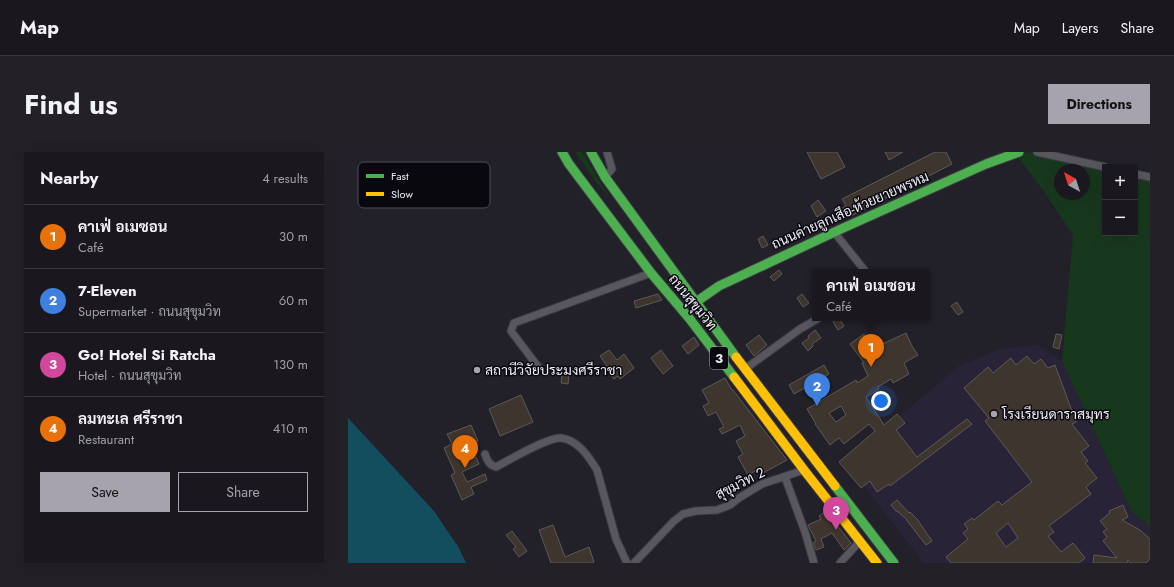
<!DOCTYPE html>
<meta charset="utf-8">
<style>
:root{--surface:#1a181e;--page:#232127;--text:#f1f3f6;--muted:#9fa0a4;--line:#38373c;--accent:#a6a3ae}
body{margin:0;font-family:Jost,Sarabun,sans-serif;background:var(--page);color:var(--text)}
.controls{position:absolute;right:12px;top:12px;display:grid;overflow:hidden;border-radius:0px;box-shadow:0 4px 16px #0002}
.controls button{width:36px;height:36px;display:grid;place-items:center;padding:0;border:0;border-bottom:1px solid var(--line);background:var(--surface);color:var(--text);font:20px sans-serif}
.compass{position:absolute;left:706px;top:12px;width:36px;height:36px;border-radius:50%;background:var(--surface);box-shadow:0 4px 16px #0002;rotate:321deg}
.you{position:absolute;left:533px;top:249px;width:14px;height:14px;margin:-10px;border:3px solid #fff;border-radius:50%;background:#1a73e8;box-shadow:0 0 0 6px #1a73e833}
.badge{display:grid;place-items:center;width:26px;height:26px;border-radius:50%;background:var(--accent);color:#fff;font-size:13px;font-weight:700}
.pin{position:absolute;translate:-50% -33px;filter:drop-shadow(0 1px 2px #0008)}
.pin::after{content:'';position:absolute;top:21px;width:14px;height:12px;background:inherit;clip-path:polygon(0 0,100% 0,50% 100%)}
.popup{position:absolute;left:464px;top:117px;width:118px;height:52px;box-sizing:border-box;display:grid;place-content:center;border-radius:0px;background:var(--surface);filter:drop-shadow(0 1px 3px #0005);font-size:13px;white-space:nowrap;color:var(--muted)}
.popup b{font-size:15px;color:var(--text)}
.popup::after{content:'';position:absolute;left:50%;top:100%;margin-left:-8px;border:8px solid transparent;border-top-color:var(--surface)}
.list{margin:0;padding:0;list-style:none}
h2{display:flex;justify-content:space-between;align-items:center;height:52px;margin:0;padding:0 16px;font-size:17px}
h2 small{font-size:13px;font-weight:400;color:var(--muted)}
.list li{display:grid;grid-template-columns:26px 1fr auto;gap:12px;align-items:center;box-sizing:border-box;height:64px;padding:0 16px;border-top:1px solid var(--line)}
.list b{display:block;font-size:15px;white-space:nowrap}
.list p{margin:0;font-size:13px;white-space:nowrap;color:var(--muted)}
.list em{font-size:13px;font-style:normal;color:var(--muted)}
.actions{display:flex;gap:8px;padding:12px 16px}
.actions a{flex:1;padding:9px 0;border:1px solid var(--accent);border-radius:0px;text-align:center;font-size:14px;color:var(--accent)}
.actions .main{background:var(--accent);color:#111}
.map{position:relative;flex:none;width:802px;height:411px;overflow:hidden;border-radius:0px}
header{display:flex;align-items:center;gap:24px;box-sizing:border-box;height:56px;padding:0 20px;background:var(--surface);border-bottom:1px solid var(--line)}
header strong{font-size:19px}
nav{display:flex;gap:22px;margin-inline-start:auto;font-size:14px}
.intro{display:flex;align-items:center;justify-content:space-between;box-sizing:border-box;height:96px;padding:0 24px}
h1{margin:0;font-size:28px}
.button{padding:10px 18px;border-radius:0px;background:var(--accent);color:#111;font-size:14px;font-weight:700}
main{display:flex;gap:24px;padding:0 24px}
aside{flex:1;background:var(--surface);border-radius:0px;box-shadow:0 4px 16px #0002}
.map>svg:first-child{display:block}
</style>
<header>
<strong>Map</strong>
<nav><a>Map</a><a>Layers</a><a>Share</a></nav>
</header>
<div class="intro"><h1>Find us</h1><a class="button">Directions</a></div>
<main>
<aside>
<h2>Nearby<small>4 results</small></h2>
<ul class="list">
<li><span class="badge" style="background:#e8710a">1</span><div><b>คาเฟ่ อเมซอน</b><p>Café</p></div><em>30 m</em></li>
<li><span class="badge" style="background:#3f7fe0">2</span><div><b>7-Eleven</b><p>Supermarket · ถนนสุขุมวิท</p></div><em>60 m</em></li>
<li><span class="badge" style="background:#d1479c">3</span><div><b>Go! Hotel Si Ratcha</b><p>Hotel · ถนนสุขุมวิท</p></div><em>130 m</em></li>
<li><span class="badge" style="background:#e8710a">4</span><div><b>ลมทะเล ศรีราชา</b><p>Restaurant</p></div><em>410 m</em></li>
</ul>
<div class="actions"><a class="main">Save</a><a>Share</a></div>
</aside>
<div class="map">
<svg width="802" height="411" viewBox="0 0 802 411">
<rect width="100%" height="100%" fill="#222028"/>
<path fill="#292338" d="M690 193 714 209 784 360 802 374V411H576L497 310 611 214 652 197Z"/>
<path fill="#18381e" fill-rule="evenodd" d="M227 0H234L262 46 247 29Z
M690 0 757 15V81H787V22L802 25V374L784 360 714 209 725 83 695 38 667 1ZM712 18H736V42H712Z"/>
<path fill="#134e5f" d="M0 266 86 359 111 396 118 411H0Z"/>
<path fill="#3e362e" stroke="#5d5959" fill-rule="evenodd" d="M459 0H489L497 15 473 27Z
M537 0H555L541 8Z
M587 0H598L604 12 503 64 502 62 495 66 491 58 498 54 494 47Z
M470 48 478 59 469 65 463 54Z
M415 84 420 93 414 96 410 87Z
M431 118 434 122 426 129 422 125Z
M310 142 314 148 288 156 286 149Z
M454 142 461 151 455 155 449 146Z
M609 150 615 160 610 163 603 154Z
M491 166 496 174 490 178 485 170Z
M467 178 473 186 464 192 465 194 460 199 454 191 461 186 460 184Z
M558 181 564 194 570 203 556 211 561 222 545 231 543 227 530 235 531 237 518 245 536 273 549 262 557 271 548 278 569 305 619 267 624 272 542 334 541 332 529 340 522 329 513 336 491 310 527 279 521 272 496 292 491 286 482 293 467 272H468L459 257 508 228 509 231 520 224 514 211H516L502 192 516 182 526 196ZM493 254 498 263 488 270 481 261Z
M708 182 714 183 711 197 705 195Z
M411 183 419 193 406 204 398 193Z
M346 185 351 193 340 202 334 194Z
M261 198 269 208 276 202 286 216 272 227 270 224 266 227 257 215 259 214 252 204Z
M313 198 325 214 315 222 303 206Z
M679 204 686 212 693 207 700 216 707 213 728 270 724 272 741 294 733 300 740 309 737 311 749 326 738 335 743 342 701 374 706 380 700 384 713 400 725 391 737 406 731 411H603L598 405 620 387 615 381 620 377 616 372 624 366 626 368 650 349 654 353 684 330 637 269 641 266 616 236 640 215 645 221 663 206 668 213ZM660 371 670 386 658 395 648 381Z
M476 213 481 222 446 242 441 233Z
M215 215 222 216 220 232 213 231Z
M377 226 384 238H385L439 308 415 321 412 316 400 323 390 305 395 302 388 289 397 284 392 273 374 282 371 277 376 275 368 260 360 264 355 254 361 251 354 238Z
M173 243 185 270 152 284 141 257Z
M123 273 130 289 117 295 123 307 128 305 131 312 114 320 119 330 137 322 139 328 123 335 126 342 114 348 103 323 107 321 96 296 104 292 99 282Z
M549 348 561 361 562 360 569 367 584 389 578 393 557 366 549 359H548L543 353Z
M775 353 780 365 774 368 792 378 802 387V407L798 411H782L780 408 779 411H745L746 403 769 406 755 389 759 385 755 380 759 377 752 369 762 361 761 359Z
M478 359 503 391 496 398 484 381 473 387 476 395 468 398 465 391 468 389 460 373 473 367 471 364Z
M205 373 217 405 241 395 246 410 243 411H203L191 378Z
M164 379 179 399 171 405 165 397 168 395 158 383Z"/>
<g fill="none" stroke-linecap="round" stroke-linejoin="round">
<g stroke="#3d3b42" stroke-width="9">
<path id="street" d="M689 0 757 15
M787 22 802 25
M257 25 264 17 259 0
M486 80 518 120
M191 216 163 179 166 171 303 121
M397 217 452 177 471 166
M137 302C139 308 141 313 148 315 161 308 200 285 213 286 230 288 241 305 249 318L268 387 279 411
M437 325 457 380 466 411
M286 411 326 369 335 362 348 359 369 358 382 353 391 346 414 332 456 318
M492 411 512 389"/>
</g>
<g stroke="#3d3b42" stroke-width="11">
<path id="fast" d="M214 0 221 12 303 121 341 166 386 225
M243 0 257 25 388 205
M348 150 371 134 493 77 638 12 671 0
M487 334 546 411"/>
</g>
<g stroke="#3d3b42" stroke-width="11">
<path id="slow" d="M388 205 487 334
M386 225 456 318 529 411"/>
</g>
<use href="#street" stroke="#59575e" stroke-width="7"/>
<use href="#fast" stroke="#4caf50" stroke-width="9"/>
<use href="#slow" stroke="#ffc107" stroke-width="9"/>
</g>
<g fill="#a6a3ae" stroke="#09080f" stroke-width="1.5">
<circle cx="129" cy="218" r="4"/>
<circle cx="646" cy="262" r="4"/>
</g>
<g text-anchor="middle" stroke-width="3" stroke-linejoin="round" paint-order="stroke">
<rect fill="#09080f" stroke="#a9a6b1" stroke-width="1" x="362" y="195" width="18" height="22" rx="3"/>
<g font-size="13" font-weight="bold" fill="#edeaf6">
<text x="371" y="211">3</text>
</g>
<g font-size="14" fill="#edeaf6" stroke="#09080f">
<text transform="translate(502 58) rotate(-24)" y="5">ถนนค่ายลูกเสึอ-ห้วยยายพรหม</text>
<text transform="translate(345 150) rotate(51)" y="5">ถนนสุขุมวิท</text>
<text transform="translate(392 331) rotate(-27)" y="5">สุขุมวิท 2</text>
</g>
<g font-size="14" fill="#edeaf6" stroke="#09080f" text-anchor="start">
<text x="137" y="223">สถานีวิจัยประมงศรีราชา</text>
<text x="654" y="267">โรงเรียนดาราสมุทร</text>
</g>
</g>
<rect x="10" y="10" width="132" height="46" rx="6" fill="#09080f" stroke="#4d4c54" stroke-width="1"/>
<rect x="18" y="22" width="18" height="4" fill="#4caf50"/>
<rect x="18" y="40" width="18" height="4" fill="#ffc107"/>
<g font-size="11" fill="#edeaf6">
<text x="43" y="28">Fast</text>
<text x="43" y="46">Slow</text>
</g>
</svg>
<div class="controls">
<button>+</button>
<button>−</button>
</div>
<svg class="compass" viewBox="-18 -18 36 36"><path d="M0-13l5 13h-10z" fill="#e53935"/><path d="M0 13l5-13h-10z" fill="#9fa0a4"/></svg>
<div class="you"></div>
<div class="pin badge" style="left:523px;top:215px;background:#e8710a">1</div>
<div class="popup"><b>คาเฟ่ อเมซอน</b>Café</div>
<div class="pin badge" style="left:469px;top:254px;background:#3f7fe0">2</div>
<div class="pin badge" style="left:488px;top:378px;background:#d1479c">3</div>
<div class="pin badge" style="left:117px;top:316px;background:#e8710a">4</div>
</div>
</main>
